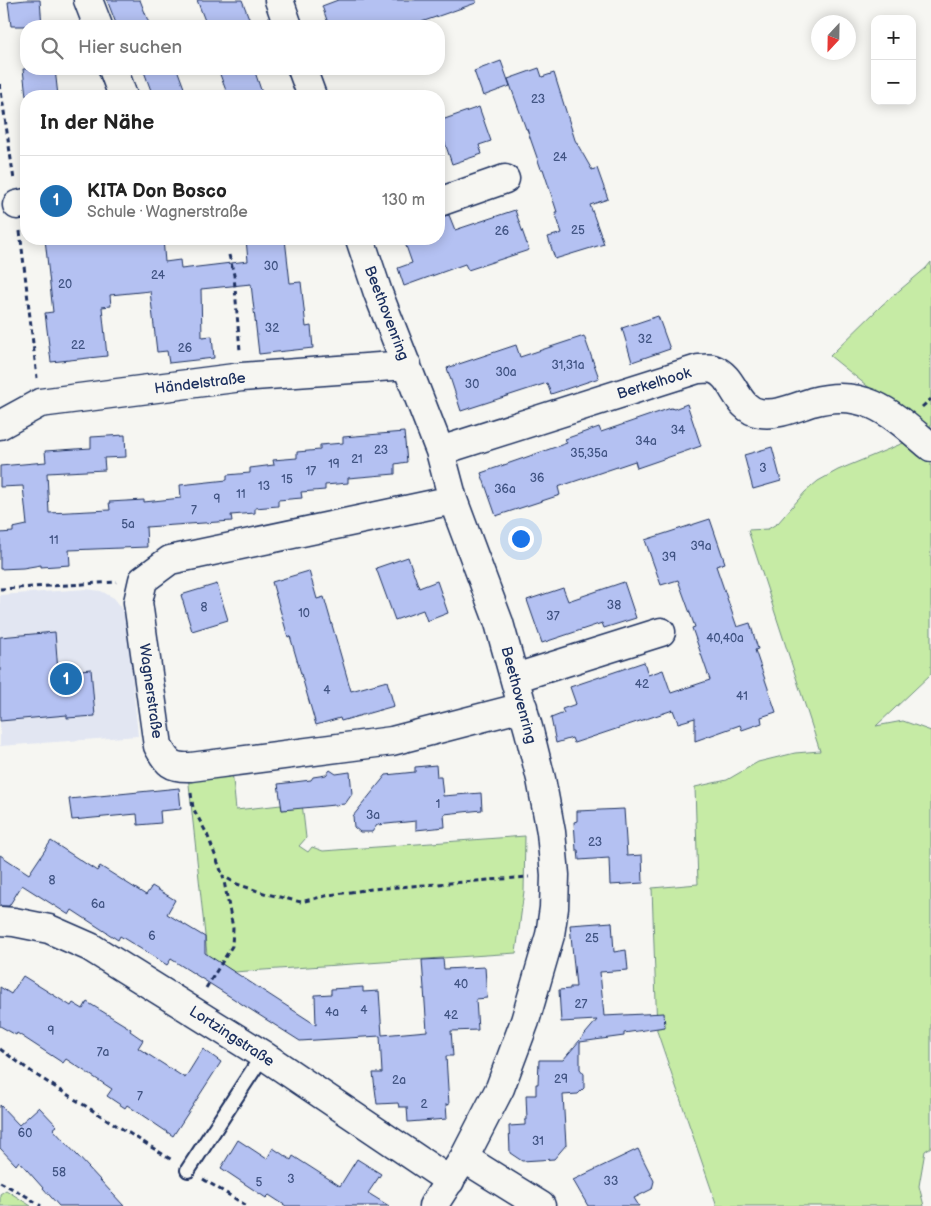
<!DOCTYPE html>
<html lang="de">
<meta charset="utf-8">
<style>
:root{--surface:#fff;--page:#f6f6f6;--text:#222;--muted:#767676;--line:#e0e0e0;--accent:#1f6fb2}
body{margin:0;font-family:"Balsamiq Sans",sans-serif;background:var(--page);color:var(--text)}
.controls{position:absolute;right:15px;top:15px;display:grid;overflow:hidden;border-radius:10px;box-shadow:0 2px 12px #0003}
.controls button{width:45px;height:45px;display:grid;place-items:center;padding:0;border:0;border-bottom:1px solid var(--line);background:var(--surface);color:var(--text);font:25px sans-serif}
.compass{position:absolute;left:811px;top:15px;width:45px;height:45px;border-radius:50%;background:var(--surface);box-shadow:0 2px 12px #0003;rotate:202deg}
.you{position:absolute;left:520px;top:538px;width:18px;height:18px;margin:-12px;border:4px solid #fff;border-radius:50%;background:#1a73e8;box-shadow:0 0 0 8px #1a73e833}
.badge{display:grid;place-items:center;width:32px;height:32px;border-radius:50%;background:var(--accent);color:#fff;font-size:16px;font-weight:700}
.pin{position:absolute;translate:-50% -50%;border:2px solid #fff;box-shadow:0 1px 5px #0006}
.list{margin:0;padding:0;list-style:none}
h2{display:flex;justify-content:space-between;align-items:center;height:65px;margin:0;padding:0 20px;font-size:21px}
h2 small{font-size:16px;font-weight:400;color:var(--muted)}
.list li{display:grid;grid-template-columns:32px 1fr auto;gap:15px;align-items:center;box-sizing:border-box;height:90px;padding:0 20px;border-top:1px solid var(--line)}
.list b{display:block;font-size:19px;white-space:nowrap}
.list p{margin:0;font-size:16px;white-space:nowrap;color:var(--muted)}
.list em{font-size:16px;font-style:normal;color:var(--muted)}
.icon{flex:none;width:28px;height:28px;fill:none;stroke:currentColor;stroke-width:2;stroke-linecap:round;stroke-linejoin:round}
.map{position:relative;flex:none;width:931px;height:1206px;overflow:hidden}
.search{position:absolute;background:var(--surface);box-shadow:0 2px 12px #0003;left:20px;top:20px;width:425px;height:55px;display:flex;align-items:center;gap:12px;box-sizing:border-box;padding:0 18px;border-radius:20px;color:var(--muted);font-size:19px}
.panel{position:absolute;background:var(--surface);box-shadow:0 2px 12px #0003;left:20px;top:90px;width:425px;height:155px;border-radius:20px}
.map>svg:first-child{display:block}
</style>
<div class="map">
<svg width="931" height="1206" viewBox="0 0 931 1206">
<rect width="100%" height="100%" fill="#f6f6f2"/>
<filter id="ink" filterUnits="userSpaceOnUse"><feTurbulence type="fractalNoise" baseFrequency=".02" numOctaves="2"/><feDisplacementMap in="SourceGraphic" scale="10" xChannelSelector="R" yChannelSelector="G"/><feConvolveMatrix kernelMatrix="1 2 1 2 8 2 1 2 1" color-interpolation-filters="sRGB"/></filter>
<g filter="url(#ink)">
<path fill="#e2e6f2" d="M86 589 101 591 114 598 122 608 127 622 138 736 0 746V595Z"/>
<path fill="#c6eba5" stroke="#708d82" d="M931 262V441L897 410 830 356 882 305 926 268Z
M913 439 931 455V674L876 726 903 721 931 731V1147L925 1151 919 1186 924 1206H717L657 1031 652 888 698 884 695 787 727 780 758 762 795 753 820 751 748 530 768 529 778 523 805 492 818 481 838 470Z
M232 770 236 810 281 805 282 810 292 809 302 803 306 838 299 846 308 852 312 847 323 851 525 836 524 891 516 953 234 972 229 969 227 972 209 973 188 775Z
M6 1190 31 1206H0V1194Z"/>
<path fill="#b4c1f2" stroke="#1b2f5e" d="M26 0H40L42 26H11L8 2Z
M107 0H140L150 26H117Z
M197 0H242L252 26H207Z
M338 0H476V3L410 26H329L322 6Z
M501 61 510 86 483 96 474 71Z
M539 68 542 77 554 73 575 140 592 170 597 168 608 199 590 205 604 244 555 259 548 237 562 233 555 212H557L543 169H541L527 129H526L508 79Z
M23 69H55L58 96H26Z
M143 69H177L187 96H153Z
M218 69H254L263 96H228Z
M479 107 491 141 479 145 482 154 452 164 444 140 439 141V121Z
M515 210 529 250 468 270 465 264 404 286 398 268 412 263 405 243 417 239H439V217L449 215 455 230Z
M45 239H163L165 262 180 260 181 269 248 261 246 239H285L290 283 301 282 306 327 311 326 313 348 259 354 251 284 201 289 202 337 212 336 214 358 169 363 167 351 157 352 150 291 110 295 111 306 102 307 107 356 51 362 45 313 53 312Z
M658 316 670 349 632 362 622 328Z
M584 336 599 378 551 394 547 383 461 411 447 368 516 345 520 357Z
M687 404 701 446 637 468 635 461 558 487 560 495 496 516 481 473 567 443 565 439 599 427 601 432 671 408 674 409Z
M404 432 407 462 395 464V474L348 478V483L325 485V490L301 492 302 498 278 500V506L255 508V513L231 515 232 521 146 527 147 547 69 550 70 565 41 567V565L23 568 0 569V533L13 532V528L27 525 23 486 0 487V466L46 462 45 451 91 448V437L125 435 126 457 104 458 105 470 47 473 49 513 110 510 109 502 144 500V502L181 498 180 485 227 480V475L250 473V468L274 465 273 460 297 458V452L320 450V445L343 443V437Z
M772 447 781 481 753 489 744 455Z
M710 519 725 563 716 566 737 627 750 623 758 649 755 650 776 712 761 717 762 723 742 730 740 725 695 741V718L678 723 673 710 574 743 572 738 556 743 551 718 564 713 562 709 576 704 570 687 644 662 648 675 663 670 671 693 710 680 692 628 695 627 678 580 661 585 645 540Z
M408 557 419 588 437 581 448 613 427 621 423 610 395 620 376 568Z
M309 571 317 599 324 597 351 691 387 681 394 706 341 721 340 718 316 725 290 636 288 637 272 582Z
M624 582 636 618 604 628 602 623 542 643 527 600 563 588 568 601Z
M217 584 228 620 192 631 181 595Z
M55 632 58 672 91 669 95 716 67 718V715L0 721V637Z
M436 765 437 777H441L443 796 481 793 482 810 444 814 445 827 416 830V821L377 825 372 832H360L354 827 353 816 386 775 415 772V767Z
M330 770 336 774 350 772 352 794 345 804 282 810 278 784 311 780 313 777 326 775Z
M179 788 181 809 160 811 161 823 138 825 137 814 72 820 69 799Z
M624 809 627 856 642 855 643 883 610 885 609 858 579 860 578 850H576L574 822 577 821V811Z
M51 841 97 871 100 866 146 895 152 886 175 900 167 914 205 937V953L316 1025 315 995 331 994V989L363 987V992L379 991 382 1035 427 1031 422 960 443 959 444 969 485 967 487 998 476 999 478 1030 451 1031 453 1056H446L449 1105 446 1104 447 1119 408 1122 407 1107H399L398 1103 377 1104 373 1073H382L380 1036 300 1041 171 959 167 965 120 936 118 940 72 910 69 915 22 885 9 906H0V855L29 874Z
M612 922 614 952 626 950 628 970 600 972 604 1016 664 1013 665 1027 624 1033V1036L580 1042V1069L584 1074V1088L578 1094 563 1095 566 1145 554 1159 522 1161 510 1153 509 1126 525 1125V1120H527L526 1095H536V1084H538L539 1060H563L597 1020 561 1022 559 990 570 989V987H576L570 925Z
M23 976 71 1006 73 1003 83 1009 87 1002 131 1029 130 1031 143 1040 138 1048 185 1078 203 1049 221 1062 173 1136 127 1105 125 1108 107 1096 112 1089 66 1059 63 1063 17 1033 16 1035 0 1026V987L11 994Z
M0 1105 19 1125 39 1107 57 1126 53 1129 124 1206H59L19 1161 16 1165 0 1148Z
M238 1140 267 1159 273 1148 291 1160 293 1156 340 1186 357 1159 381 1174 368 1193 389 1206H286L269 1195 266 1198 221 1168Z
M638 1149 654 1181 652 1189 634 1198 639 1206H588L573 1180Z"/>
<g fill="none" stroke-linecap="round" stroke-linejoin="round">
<g stroke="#1b2f5e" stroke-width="18">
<path id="service" d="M188 1170 263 1055"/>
</g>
<g stroke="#1b2f5e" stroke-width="31">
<path id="minor" d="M88 0 98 26
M279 0 288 26
M113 69 123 96
M302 69 312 96
M439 202 505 179
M17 205 26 203
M360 239 378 293 440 451 453 500 499 623 529 731 541 779 551 832 555 875 554 908 550 935 525 1021 500 1088 464 1158 433 1206
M0 425 40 403 242 377 407 365
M440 451 698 369C703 369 709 368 713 369 735 376 735 409 760 413 777 416 796 407 812 402 866 387 893 415 931 447
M453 500 170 560 143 580 138 602 158 746C167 763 171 768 191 767L392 741 523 707
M515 678 661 632
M0 921 14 922 49 929 90 947 263 1055 450 1181
M464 1158 541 1206"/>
</g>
<path stroke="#1b2f5e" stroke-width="3" stroke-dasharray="5 4" stroke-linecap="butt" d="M0 84 14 180
M20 231 37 378
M229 255 234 275 240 351
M922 407 931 399
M0 589 117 582
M191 793 193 808 207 834 223 876
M206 988 232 946 233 928 223 876 237 884 267 894 301 902 329 895 372 889 529 877
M0 1049 36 1075 172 1160
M203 1179 247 1206
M0 1182 26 1196 41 1206"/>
<use href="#service" stroke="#f6f6f2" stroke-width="14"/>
<use href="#minor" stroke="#f6f6f2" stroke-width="28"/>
</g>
</g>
<g text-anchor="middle" stroke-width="4.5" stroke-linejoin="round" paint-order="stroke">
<g font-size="12" fill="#415483">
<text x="538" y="103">23</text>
<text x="560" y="161">24</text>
<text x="578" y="234">25</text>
<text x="502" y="235">26</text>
<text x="271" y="270">30</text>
<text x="158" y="279">24</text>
<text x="65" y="288">20</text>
<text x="272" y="332">32</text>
<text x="645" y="343">32</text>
<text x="78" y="349">22</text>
<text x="185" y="352">26</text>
<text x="568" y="369">31,31a</text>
<text x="506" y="376">30a</text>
<text x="472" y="388">30</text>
<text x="678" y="434">34</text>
<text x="646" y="445">34a</text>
<text x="381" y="454">23</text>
<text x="589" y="457">35,35a</text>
<text x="357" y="463">21</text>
<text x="334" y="468">19</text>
<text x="763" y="472">3</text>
<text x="311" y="475">17</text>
<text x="537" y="482">36</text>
<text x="287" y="483">15</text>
<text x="264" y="490">13</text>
<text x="505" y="493">36a</text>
<text x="241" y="498">11</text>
<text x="217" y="503">9</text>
<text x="194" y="514">7</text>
<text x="128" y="528">5a</text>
<text x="54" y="544">11</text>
<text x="701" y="550">39a</text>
<text x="669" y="561">39</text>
<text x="614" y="609">38</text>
<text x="204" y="611">8</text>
<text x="304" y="617">10</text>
<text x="553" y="620">37</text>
<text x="725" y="642">40,40a</text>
<text x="642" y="688">42</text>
<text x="327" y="694">4</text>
<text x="742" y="700">41</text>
<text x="438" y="808">1</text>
<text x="373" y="819">3a</text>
<text x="595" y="846">23</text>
<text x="52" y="884">8</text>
<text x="98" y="908">6a</text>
<text x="152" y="940">6</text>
<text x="592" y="942">25</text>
<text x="461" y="988">40</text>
<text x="581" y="1008">27</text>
<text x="364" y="1014">4</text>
<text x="332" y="1016">4a</text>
<text x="451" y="1019">42</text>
<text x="51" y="1035">9</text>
<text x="103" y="1056">7a</text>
<text x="561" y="1083">29</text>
<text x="399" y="1084">2a</text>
<text x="140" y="1100">7</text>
<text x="424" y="1108">2</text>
<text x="25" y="1137">60</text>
<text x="538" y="1145">31</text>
<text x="59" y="1176">58</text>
<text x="291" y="1183">3</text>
<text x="611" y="1185">33</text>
<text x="259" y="1186">5</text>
</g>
<g font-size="15" fill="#1b2f5e" stroke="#f6f6f2">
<text transform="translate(387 313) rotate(69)" y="5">Beethovenring</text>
<text transform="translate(200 383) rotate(-7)" y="5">Händelstraße</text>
<text transform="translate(654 383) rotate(-17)" y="5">Berkelhook</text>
<text transform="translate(151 691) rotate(82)" y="5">Wagnerstraße</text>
<text transform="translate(519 695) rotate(75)" y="5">Beethovenring</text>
<text transform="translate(232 1036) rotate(33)" y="5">Lortzingstraße</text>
</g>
</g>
</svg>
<div class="controls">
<button>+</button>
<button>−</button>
</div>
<svg class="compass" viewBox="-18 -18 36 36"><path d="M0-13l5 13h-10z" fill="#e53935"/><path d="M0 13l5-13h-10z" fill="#767676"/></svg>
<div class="you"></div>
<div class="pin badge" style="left:66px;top:679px">1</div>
<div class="search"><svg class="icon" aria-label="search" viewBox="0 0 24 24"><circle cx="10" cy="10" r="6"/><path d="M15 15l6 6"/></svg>Hier suchen</div>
<section class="panel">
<h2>In der Nähe<small></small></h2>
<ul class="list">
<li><span class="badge">1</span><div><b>KITA Don Bosco</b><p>Schule · Wagnerstraße</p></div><em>130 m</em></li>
</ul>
</section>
</div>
